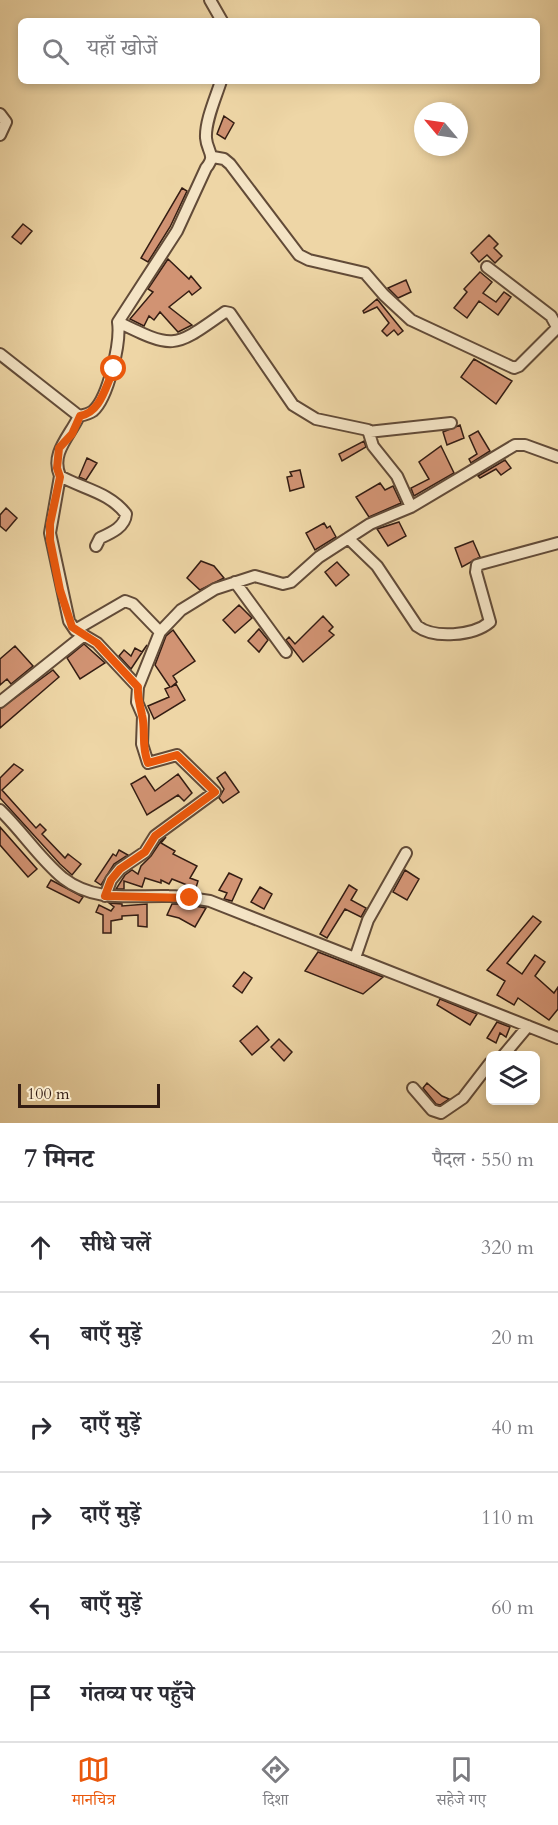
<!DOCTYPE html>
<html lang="hi">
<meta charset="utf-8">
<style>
:root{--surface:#fff;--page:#f7f7f7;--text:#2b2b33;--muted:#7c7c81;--line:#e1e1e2;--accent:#ea580c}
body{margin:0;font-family:Cardo,"Noto Serif Devanagari",serif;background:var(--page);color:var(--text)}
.controls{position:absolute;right:18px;bottom:18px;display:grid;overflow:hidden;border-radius:9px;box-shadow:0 3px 9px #0003}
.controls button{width:54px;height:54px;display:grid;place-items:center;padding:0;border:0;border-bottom:2px solid var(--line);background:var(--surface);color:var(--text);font:30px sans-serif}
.compass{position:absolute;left:414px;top:102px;width:54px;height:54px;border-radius:50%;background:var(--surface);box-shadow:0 3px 9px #0003;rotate:299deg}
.scale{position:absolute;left:18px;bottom:15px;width:142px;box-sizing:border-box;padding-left:6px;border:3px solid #341d13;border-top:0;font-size:16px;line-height:21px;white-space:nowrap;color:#341d13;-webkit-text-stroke:4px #f4e4c5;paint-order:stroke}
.stop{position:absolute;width:18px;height:18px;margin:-14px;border:4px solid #ea580c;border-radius:50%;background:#fff}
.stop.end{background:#ea580c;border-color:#fff;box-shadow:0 2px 6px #0008}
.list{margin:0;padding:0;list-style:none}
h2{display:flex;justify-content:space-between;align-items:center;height:78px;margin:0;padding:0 24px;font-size:26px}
h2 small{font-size:20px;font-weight:400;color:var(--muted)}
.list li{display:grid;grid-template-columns:39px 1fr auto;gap:18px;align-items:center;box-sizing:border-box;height:90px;padding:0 24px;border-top:2px solid var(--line)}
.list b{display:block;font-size:22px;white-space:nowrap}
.list em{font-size:20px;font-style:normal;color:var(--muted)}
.icon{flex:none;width:33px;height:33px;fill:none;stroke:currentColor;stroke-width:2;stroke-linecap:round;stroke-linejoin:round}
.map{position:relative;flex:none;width:558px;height:1123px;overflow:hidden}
.search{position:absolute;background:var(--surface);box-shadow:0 3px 9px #0003;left:18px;right:18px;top:18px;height:66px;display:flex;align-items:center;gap:15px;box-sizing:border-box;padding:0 21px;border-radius:9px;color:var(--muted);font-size:22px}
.sheet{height:618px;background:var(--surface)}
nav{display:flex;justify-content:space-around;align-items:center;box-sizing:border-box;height:84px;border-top:2px solid var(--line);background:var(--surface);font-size:16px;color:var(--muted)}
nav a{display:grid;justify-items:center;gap:3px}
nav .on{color:var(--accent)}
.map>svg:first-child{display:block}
</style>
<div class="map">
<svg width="558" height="1123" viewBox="0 0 558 1123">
<rect width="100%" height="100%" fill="#eed6a6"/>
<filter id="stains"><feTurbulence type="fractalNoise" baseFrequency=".00333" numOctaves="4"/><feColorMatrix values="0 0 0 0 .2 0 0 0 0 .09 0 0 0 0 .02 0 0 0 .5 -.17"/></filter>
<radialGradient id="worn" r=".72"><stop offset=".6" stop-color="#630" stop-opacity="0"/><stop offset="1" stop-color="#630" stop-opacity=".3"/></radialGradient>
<path fill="#d19373" stroke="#341d13" stroke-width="1.5" d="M224 116 234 123 225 139 217 134Z
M182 188 187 191 170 227 148 262 141 258Z
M23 224 32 231 21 244 12 237Z
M489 235 498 244 494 248 502 256 495 263 487 255 479 262 471 253Z
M168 259 189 279 191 276 201 288 192 295 189 291 169 307 192 325 178 332 160 312 154 320 149 316 144 326 130 319 153 292 148 289Z
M480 272 492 282 483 293 496 302 504 292 511 297 498 315 479 301 467 318 454 308 467 292 464 289Z
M406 280 411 292 398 298 388 288Z
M377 299 403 331 398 335 394 330 387 336 382 331 389 323 377 307 364 313 363 311Z
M474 359 512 381 496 404 461 377Z
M460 425 464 438 447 445 443 432Z
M478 431 490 451 471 463 469 459 477 454 469 436Z
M364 441 366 447 342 461 339 454Z
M441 446 454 473 414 496 411 488 429 479 419 462Z
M87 458 97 463 86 480 79 477Z
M505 460 511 468 501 475 496 469 480 478 478 476Z
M300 470 304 487 290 491 287 477 292 476 290 472Z
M380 483 385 490 393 486 401 503 369 517 356 497Z
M6 508 17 518 6 531 0 526V515Z
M399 522 406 536 388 546 377 529Z
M324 523 327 528 330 526 336 537 315 550 306 533Z
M473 541 480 557 462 567 455 548Z
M201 561 214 566 224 578 200 590 187 578Z
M337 562 349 575 336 586 325 572Z
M239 605 252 618 235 633 223 620Z
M323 616 333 627 329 631 334 635 303 662 286 640 289 637 295 644Z
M259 629 268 640 259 652 248 641Z
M173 630 195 661 173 676 177 682 171 687 176 684 185 700 154 719 148 706 169 697 165 689 170 687 155 665 166 636Z
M84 644 105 663 80 679 67 658Z
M147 645 131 669 119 656 124 650 131 656 135 648 142 652Z
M15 646 33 666 11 684 7 679 0 685V659Z
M53 670 59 677 0 728V709Z
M14 764 23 770 2 790 36 828 40 824 46 830 42 834 65 858 68 854 81 864 72 875 60 864 0 798V778Z
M225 772 239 792 223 803 219 798 224 789 217 778Z
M178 774 192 793 184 801 178 795 147 815 131 784 145 776 155 791Z
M0 827 37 869 28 877 0 845Z
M166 837 161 843 175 851 173 854 197 866 190 878 198 881 195 891 186 890 187 885 172 879 169 884 161 880V883L145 878 142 887 124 881V889H116L125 875 132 870 138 874 141 866 151 856 161 841Z
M119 850 128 855 114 864 101 885 95 881 113 854 116 856Z
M405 870 419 879 407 900 393 892Z
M229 873 242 879 232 901 224 899 227 893 219 890Z
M51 880 83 897 79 903 47 887Z
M349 885 357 890 351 900 366 908 361 917 345 909 327 938 320 934Z
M260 887 272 894 264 909 251 902Z
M109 903 122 904V906L147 904V927L138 926V915L122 916V919L111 921V933H103V915L96 912 99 905 111 911 114 907Z
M172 904H184L206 908 195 927 179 918 167 915Z
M533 916 541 922 507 963 522 974 535 955 545 962 535 976 554 993 558 987V1009L549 1020 518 998 514 1005 497 995 505 981 487 970Z
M318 952 383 977 363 994 305 971Z
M244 972 252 978 242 993 233 986Z
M440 999 477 1014 470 1025 437 1005Z
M497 1022 510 1027 506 1037 500 1033 496 1043 487 1038Z
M257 1026 269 1040 252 1055 240 1041Z
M279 1039 292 1052 284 1061 271 1047Z
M427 1083 442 1096 449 1099 440 1105 436 1104 423 1088Z"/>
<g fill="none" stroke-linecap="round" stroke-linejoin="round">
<g stroke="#624b38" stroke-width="14">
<path id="street" d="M210 0 222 21
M0 114 6 122 0 135
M213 157 224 159 230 164 299 255 309 260 365 273 384 295 411 320 514 368 519 366 558 327
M487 267 551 316 557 327
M118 322C175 350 174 348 225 312L230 313 293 405 316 419 368 430 373 446 397 476 411 507
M0 354 79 416
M368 432 451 423
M60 476C83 489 109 492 126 514 125 527 111 533 100 538L96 546
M348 538 377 566 417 626C434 639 473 636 490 622L476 572 477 565 558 543
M235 582 286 652
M75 630 125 601 133 604 160 632
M138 687 97 643 75 630 69 621 50 533 60 476C50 453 70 436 79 416 84 415 89 414 93 411 108 398 121 343 118 322L177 231 206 168C217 155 207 152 206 138 205 121 216 97 221 81
M0 702 84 635
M0 810C22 831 39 858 63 878 95 903 132 895 169 896 183 896 197 899 210 901L558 1038
M105 896 111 880 120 869 145 852 155 836 215 792 177 755 148 763 142 744 143 716 137 702 138 687 160 632 181 610 215 589 255 576 283 584 291 582 319 557 370 524 411 507 515 445H525L558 457
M355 958 368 920 406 853
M503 1056 528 1026
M413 1088 432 1110 441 1113 463 1098 490 1063"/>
</g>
<use href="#street" stroke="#f4e4c5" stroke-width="10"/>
</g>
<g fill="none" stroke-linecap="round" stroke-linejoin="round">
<path stroke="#ea580c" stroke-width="8" d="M114 369C105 387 101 412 80 416L72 434 59 448 57 468 60 477 50 524V540L60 590 72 627 97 643 138 687C137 698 140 704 142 715 146 731 141 746 148 763L177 755 215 792 155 836 145 852 120 869 111 880 105 896 190 898"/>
</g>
<rect width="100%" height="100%" filter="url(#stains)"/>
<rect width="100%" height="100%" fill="url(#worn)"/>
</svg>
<div class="controls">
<button><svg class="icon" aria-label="layers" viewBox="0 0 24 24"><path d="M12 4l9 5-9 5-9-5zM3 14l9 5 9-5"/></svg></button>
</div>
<svg class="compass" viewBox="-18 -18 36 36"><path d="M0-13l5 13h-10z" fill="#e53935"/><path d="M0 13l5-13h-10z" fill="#7c7c81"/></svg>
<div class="scale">100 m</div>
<div class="stop" style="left:114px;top:369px"></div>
<div class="stop end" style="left:190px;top:898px"></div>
<div class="search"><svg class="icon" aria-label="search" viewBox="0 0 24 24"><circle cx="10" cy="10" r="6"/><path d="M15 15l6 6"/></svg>यहाँ खोजें</div>
</div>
<section class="sheet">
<h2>7 मिनट<small>पैदल · 550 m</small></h2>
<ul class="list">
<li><svg class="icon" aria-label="ahead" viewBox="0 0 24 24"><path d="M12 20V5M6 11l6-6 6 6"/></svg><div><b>सीधे चलें</b></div><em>320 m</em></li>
<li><svg class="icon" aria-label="left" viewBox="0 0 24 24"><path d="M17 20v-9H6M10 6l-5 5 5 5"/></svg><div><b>बाएँ मुड़ें</b></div><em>20 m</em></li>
<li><svg class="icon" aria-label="right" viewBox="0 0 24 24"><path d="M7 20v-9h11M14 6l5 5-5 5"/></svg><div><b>दाएँ मुड़ें</b></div><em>40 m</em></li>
<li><svg class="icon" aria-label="right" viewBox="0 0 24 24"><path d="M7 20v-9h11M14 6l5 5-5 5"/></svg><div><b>दाएँ मुड़ें</b></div><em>110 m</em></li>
<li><svg class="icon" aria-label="left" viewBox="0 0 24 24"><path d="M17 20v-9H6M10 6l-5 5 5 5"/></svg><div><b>बाएँ मुड़ें</b></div><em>60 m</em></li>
<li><svg class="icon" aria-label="arrive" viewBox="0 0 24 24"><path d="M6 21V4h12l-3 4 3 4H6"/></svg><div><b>गंतव्य पर पहुँचे</b></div></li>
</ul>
</section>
<nav>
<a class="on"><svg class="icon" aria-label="map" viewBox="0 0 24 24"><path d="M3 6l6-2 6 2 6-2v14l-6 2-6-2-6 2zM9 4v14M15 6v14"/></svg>मानचित्र</a>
<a><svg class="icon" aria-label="directions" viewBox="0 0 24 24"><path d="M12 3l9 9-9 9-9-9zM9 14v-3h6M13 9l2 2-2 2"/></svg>दिशा</a>
<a><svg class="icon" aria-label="saved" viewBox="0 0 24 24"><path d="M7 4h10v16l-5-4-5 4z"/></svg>सहेजे गए</a>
</nav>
